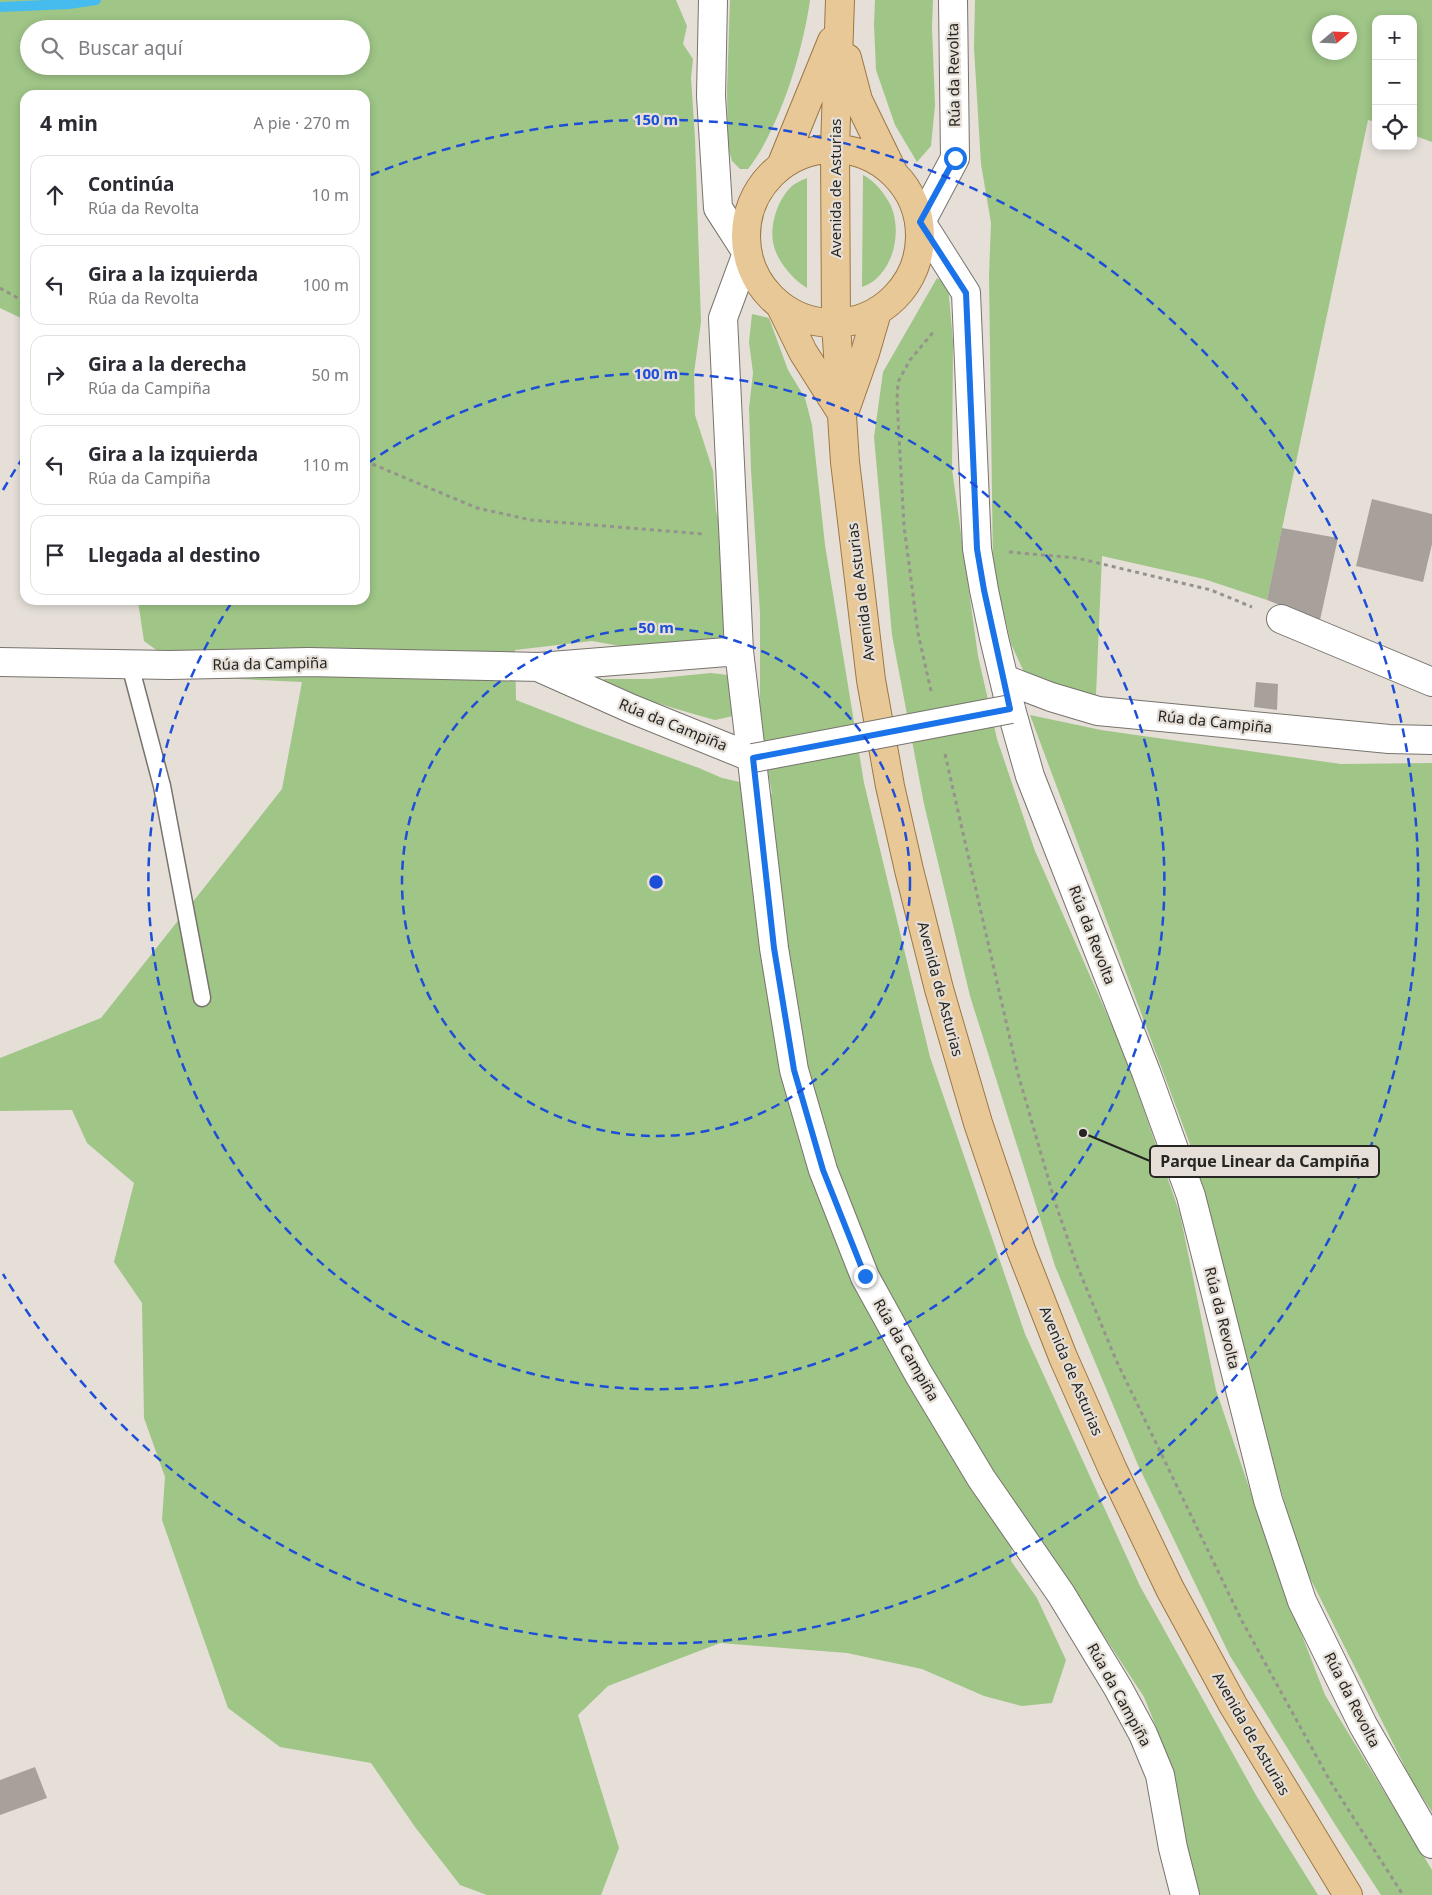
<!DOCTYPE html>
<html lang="es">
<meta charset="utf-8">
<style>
:root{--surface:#fff;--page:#f2f2f3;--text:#2b2b33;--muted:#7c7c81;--line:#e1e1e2}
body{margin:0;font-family:"Noto Sans",sans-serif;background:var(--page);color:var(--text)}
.controls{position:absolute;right:15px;top:15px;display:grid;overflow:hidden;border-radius:10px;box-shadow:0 2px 8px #0003}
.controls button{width:45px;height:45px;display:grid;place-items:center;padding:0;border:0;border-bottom:1px solid var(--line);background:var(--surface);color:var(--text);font:25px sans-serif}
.compass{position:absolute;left:1312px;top:15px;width:45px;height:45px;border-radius:50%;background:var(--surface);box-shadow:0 2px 8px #0003;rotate:71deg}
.stop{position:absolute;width:15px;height:15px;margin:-11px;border:4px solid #1a73e8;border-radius:50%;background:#fff}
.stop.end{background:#1a73e8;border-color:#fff;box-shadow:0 1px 5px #0008}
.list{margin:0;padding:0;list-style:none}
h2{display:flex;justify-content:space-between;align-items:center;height:65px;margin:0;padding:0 20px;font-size:21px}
h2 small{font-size:16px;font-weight:400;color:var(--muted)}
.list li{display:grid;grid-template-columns:32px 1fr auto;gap:15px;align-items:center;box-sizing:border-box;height:80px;margin:0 10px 10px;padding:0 10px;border:1px solid var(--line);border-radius:15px}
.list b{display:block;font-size:19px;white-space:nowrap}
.list p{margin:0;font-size:16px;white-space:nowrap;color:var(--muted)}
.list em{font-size:16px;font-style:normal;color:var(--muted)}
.icon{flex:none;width:28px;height:28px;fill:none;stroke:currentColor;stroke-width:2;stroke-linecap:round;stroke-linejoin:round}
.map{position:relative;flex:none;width:1432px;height:1895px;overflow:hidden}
.search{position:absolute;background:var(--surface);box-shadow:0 2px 8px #0003;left:20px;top:20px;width:350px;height:55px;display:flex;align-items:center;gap:12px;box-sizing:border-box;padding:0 18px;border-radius:28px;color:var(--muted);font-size:19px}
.panel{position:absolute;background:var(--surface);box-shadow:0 2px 8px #0003;left:20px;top:90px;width:350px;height:515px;border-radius:15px}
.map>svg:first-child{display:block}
</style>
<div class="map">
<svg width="1432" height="1895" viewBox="0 0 1432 1895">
<rect width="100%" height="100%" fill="#e5dfd8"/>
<path fill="#9fc587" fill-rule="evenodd" d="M0 0H676L687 26 683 44 693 59 691 78 695 138 701 322 694 373 695 415 713 471 716 511 721 528 730 625 722 641 637 649 592 641 515 650 516 700 588 728 699 768 722 778 744 783 772 794 760 727V613L751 470 749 408 753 373 749 342 752 314 769 318 788 370 805 398 812 425 825 545 864 783 930 1057 1025 1334 1140 1586 1257 1797 1318 1895H1197L1167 1766 1157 1729 1144 1697 1074 1590 1015 1509 1011 1561 1037 1598 1066 1660 1052 1703 1022 1706 984 1696 922 1669 847 1653 720 1643 608 1686 578 1715 619 1848 601 1895H487L460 1885 415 1827 371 1763 280 1747 228 1708 162 1520 165 1477 144 1418 142 1303 114 1262 134 1183 87 1143 72 1110 0 1111V1058L101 1018 282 789 302 682 194 677 144 641 138 601 365 600V95H25V320L0 308ZM29 29H361V66H29Z
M730 0H810C803 51 780 128 748 169H740L732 161 728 147 727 91Z
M875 0H933L932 27 935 105 931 146 917 162 895 125 876 70 874 25Z
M975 0H1432V142L1413 135V19H1376V122L1368 120 1267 600 1204 579 1102 556 1096 695 1061 686 1024 672 1011 644 993 566 989 276 991 223 981 164 974 48ZM1320 22H1350V52H1320Z
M863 175C875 181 885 194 891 206 903 234 892 277 862 287Z
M807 178V288C792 279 776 260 773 242 770 225 777 203 788 190 793 184 800 181 807 178Z
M937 278 948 285 953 342 952 469 978 656 997 739 1035 851 1124 1053 1180 1214 1216 1390 1278 1573 1325 1695 1432 1870V1895H1381L1336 1826 1230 1656 1138 1465 1055 1266 970 996 924 804 892 635 874 437 883 372Z
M711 673 728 675 737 706 733 716 715 720 704 717 643 699 602 684 604 679H650Z
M1030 715 1101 730 1341 764 1432 763V1812L1412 1781 1301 1560 1257 1406 1194 1155Z"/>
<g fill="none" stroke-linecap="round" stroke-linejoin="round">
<path stroke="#45bced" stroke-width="10" d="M0 7 69 4 96 0"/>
</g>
<path fill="#a8a19b" d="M1372 499 1432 514V544L1423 582 1356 566Z
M1282 528 1338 538 1320 620 1267 600Z
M1256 682 1278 684 1277 710 1254 707Z
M35 1767 47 1798 0 1815V1780Z"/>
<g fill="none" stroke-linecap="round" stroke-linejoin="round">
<g stroke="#78736d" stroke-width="19">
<path id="lane" d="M130 665 162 786 202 998"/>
</g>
<g stroke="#78736d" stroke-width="30">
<path id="street" d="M713 0 711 96 718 208 747 253 723 318 739 651 774 948 794 1070 823 1170 865 1277 918 1373 981 1478 1061 1594 1118 1688 1143 1734 1160 1775 1173 1848 1185 1895
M953 0 955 158 921 222 966 293 977 549 984 590 994 638 1011 709 1030 776 1146 1072 1191 1196 1268 1500 1302 1601 1363 1725 1432 1844
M1281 619 1432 682
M0 662 170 665 308 662 539 667 739 651
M540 668 632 709 753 758
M1004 679 1051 697 1098 711 1389 739 1432 740"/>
</g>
<g stroke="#9c7742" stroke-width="30">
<path id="primary" d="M840 0 835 148 836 324 845 462 871 680 890 786 909 870 939 989 978 1123 1021 1250 1063 1357 1113 1470 1170 1589 1233 1705 1348 1895
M847 58 858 100 894 174
M746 236a87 87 0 1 1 174 0a87 87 0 1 1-174 0Z
M781 166 832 41
M781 307 803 352 841 412
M846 407 865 353 877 312"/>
</g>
<path stroke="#96928c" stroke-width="3" stroke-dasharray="4 4" stroke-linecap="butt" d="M0 288 25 302
M365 461 477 508 531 520 703 534
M1009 552 1077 558 1211 590 1252 607
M931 691 918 633 904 526 897 400 898 382 910 360 935 330
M945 754 1018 1074 1055 1202 1076 1263 1116 1360 1242 1621 1330 1781 1403 1895"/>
<use href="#lane" stroke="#fff" stroke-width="16"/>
<use href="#street" stroke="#fff" stroke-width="28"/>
<use href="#primary" stroke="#e9c898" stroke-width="28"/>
<g stroke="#78736d" stroke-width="30" stroke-linecap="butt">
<path id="street-bridge" d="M753 758 1011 709"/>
</g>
<use href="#street-bridge" stroke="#fff" stroke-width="28"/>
</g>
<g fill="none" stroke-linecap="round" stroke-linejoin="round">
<path stroke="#1a73e8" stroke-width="6" d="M865 1276 823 1170 794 1070 774 948 753 758 1010 709 984 590 977 549 966 293 920 222 955 158"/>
</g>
<g fill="none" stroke="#1d4ed8" stroke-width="2.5" stroke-dasharray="9 6">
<circle cx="656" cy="882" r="254"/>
<path d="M368 463A508 508 0 1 1 232 602"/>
<path d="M3 490A762 762 0 0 1 24 456M371 175A762 762 0 1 1 3 1274"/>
</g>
<g text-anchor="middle" stroke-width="4.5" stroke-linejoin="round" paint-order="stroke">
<g font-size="15" fill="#272522" stroke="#e5dfd8">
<text transform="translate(954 75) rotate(-91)" y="5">Rúa da Revolta</text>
<text transform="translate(836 188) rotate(-90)" y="5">Avenida de Asturias</text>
<text transform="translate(861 592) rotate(-97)" y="5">Avenida de Asturias</text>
<text transform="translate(270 664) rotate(-1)" y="5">Rúa da Campiña</text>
<text transform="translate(1215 722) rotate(6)" y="5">Rúa da Campiña</text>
<text transform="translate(673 725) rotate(22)" y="5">Rúa da Campiña</text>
<text transform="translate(1092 935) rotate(69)" y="5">Rúa da Revolta</text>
<text transform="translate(940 989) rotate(75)" y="5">Avenida de Asturias</text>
<text transform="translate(1222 1318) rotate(76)" y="5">Rúa da Revolta</text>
<text transform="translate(906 1350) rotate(60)" y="5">Rúa da Campiña</text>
<text transform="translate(1071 1371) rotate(67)" y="5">Avenida de Asturias</text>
<text transform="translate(1119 1695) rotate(61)" y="5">Rúa da Campiña</text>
<text transform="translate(1352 1700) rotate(63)" y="5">Rúa da Revolta</text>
<text transform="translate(1251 1734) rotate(60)" y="5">Avenida de Asturias</text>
</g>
</g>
<circle cx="656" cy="882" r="8" fill="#1d4ed8" stroke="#e5dfd8" stroke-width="2.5"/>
<g font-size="15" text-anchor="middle" font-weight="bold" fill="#1d4ed8" stroke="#e5dfd8" stroke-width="4.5" stroke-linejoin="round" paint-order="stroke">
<text x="656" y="125">150 m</text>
<text x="656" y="379">100 m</text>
<text x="656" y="633">50 m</text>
</g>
<path fill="none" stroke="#272522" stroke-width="2" d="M1083 1133L1150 1161"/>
<circle fill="#272522" stroke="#e5dfd8" stroke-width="2" cx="1083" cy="1133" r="5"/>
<rect fill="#e5dfd8" stroke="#272522" stroke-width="2" x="1150" y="1146" width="229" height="31" rx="5"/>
<g font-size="16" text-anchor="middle" font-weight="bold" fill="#272522">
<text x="1265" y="1167">Parque Linear da Campiña</text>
</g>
</svg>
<div class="controls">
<button>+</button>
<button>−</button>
<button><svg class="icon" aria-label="locate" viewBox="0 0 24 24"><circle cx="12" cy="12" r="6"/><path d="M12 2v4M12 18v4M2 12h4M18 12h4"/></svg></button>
</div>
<svg class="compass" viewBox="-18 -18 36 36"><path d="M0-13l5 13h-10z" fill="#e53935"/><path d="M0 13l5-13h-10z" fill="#7c7c81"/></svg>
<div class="stop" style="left:955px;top:158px"></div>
<div class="stop end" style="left:865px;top:1276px"></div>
<div class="search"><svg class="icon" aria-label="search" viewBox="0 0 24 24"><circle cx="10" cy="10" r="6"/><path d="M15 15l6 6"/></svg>Buscar aquí</div>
<section class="panel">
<h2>4 min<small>A pie · 270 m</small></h2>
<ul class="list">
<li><svg class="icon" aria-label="ahead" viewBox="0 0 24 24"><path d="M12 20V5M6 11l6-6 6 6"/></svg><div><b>Continúa</b><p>Rúa da Revolta</p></div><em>10 m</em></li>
<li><svg class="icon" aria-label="left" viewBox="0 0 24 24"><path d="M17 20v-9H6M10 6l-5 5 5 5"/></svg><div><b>Gira a la izquierda</b><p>Rúa da Revolta</p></div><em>100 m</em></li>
<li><svg class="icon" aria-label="right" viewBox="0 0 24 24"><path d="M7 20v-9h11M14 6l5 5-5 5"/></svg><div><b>Gira a la derecha</b><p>Rúa da Campiña</p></div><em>50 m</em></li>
<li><svg class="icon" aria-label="left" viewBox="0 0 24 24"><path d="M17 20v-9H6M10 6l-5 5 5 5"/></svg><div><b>Gira a la izquierda</b><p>Rúa da Campiña</p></div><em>110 m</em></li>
<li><svg class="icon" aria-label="arrive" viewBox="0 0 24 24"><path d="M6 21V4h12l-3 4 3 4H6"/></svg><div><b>Llegada al destino</b></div></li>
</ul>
</section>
</div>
